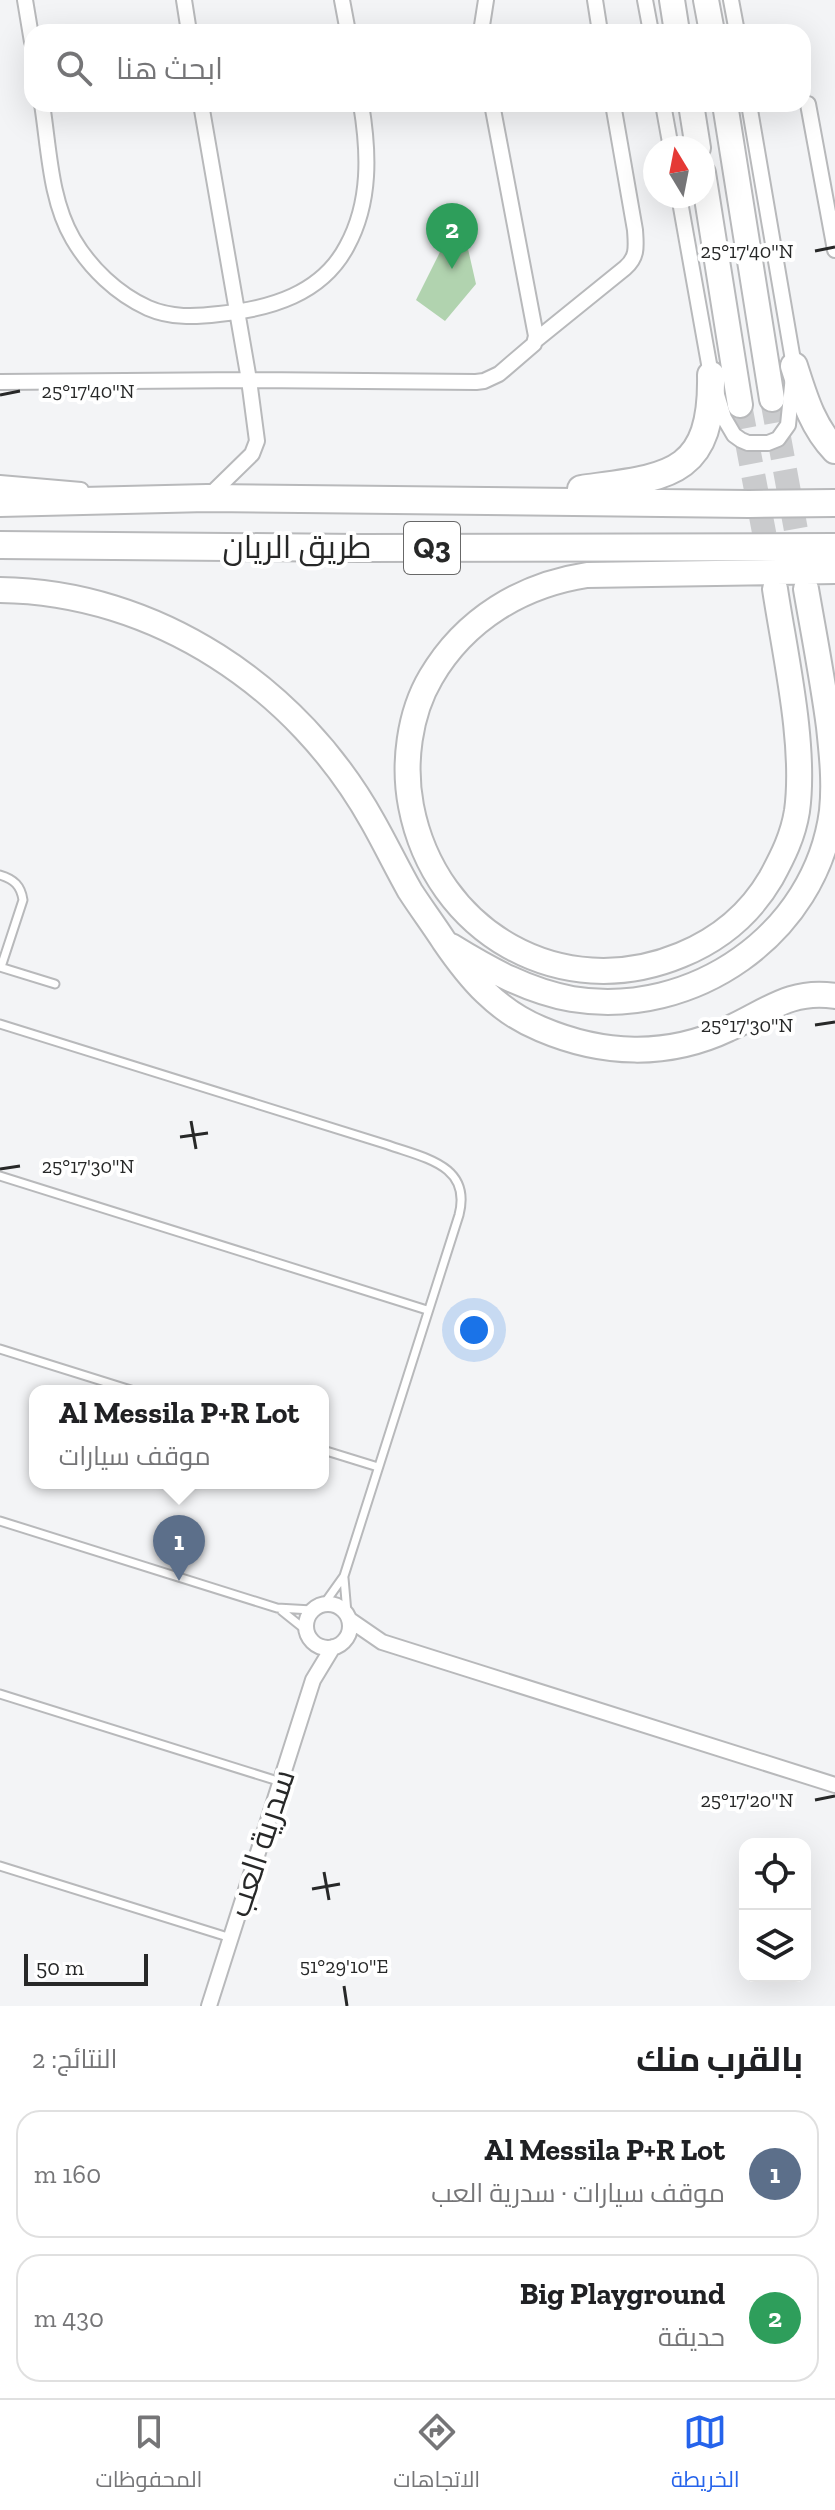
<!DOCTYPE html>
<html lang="ar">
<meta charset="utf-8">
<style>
:root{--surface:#fff;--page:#f2f2f2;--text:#202124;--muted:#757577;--line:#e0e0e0;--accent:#2563eb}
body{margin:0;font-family:"Zilla Slab",Cairo,serif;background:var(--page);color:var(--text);direction:rtl}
.controls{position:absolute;right:24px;bottom:24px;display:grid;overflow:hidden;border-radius:16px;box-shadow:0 8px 32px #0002}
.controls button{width:72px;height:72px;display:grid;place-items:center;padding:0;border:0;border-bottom:2px solid var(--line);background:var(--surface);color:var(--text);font:40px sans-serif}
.compass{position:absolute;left:643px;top:136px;width:72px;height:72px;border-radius:50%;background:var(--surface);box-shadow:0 8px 32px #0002;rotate:350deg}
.scale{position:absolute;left:24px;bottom:20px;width:124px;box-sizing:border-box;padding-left:8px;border:4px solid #272828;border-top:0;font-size:22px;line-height:28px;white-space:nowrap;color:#272828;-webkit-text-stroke:6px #fff;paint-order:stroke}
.you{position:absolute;left:474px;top:1330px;width:28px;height:28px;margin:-20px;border:6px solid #fff;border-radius:50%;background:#1a73e8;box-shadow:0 0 0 12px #1a73e833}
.badge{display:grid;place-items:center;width:52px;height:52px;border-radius:50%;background:var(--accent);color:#fff;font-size:26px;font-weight:700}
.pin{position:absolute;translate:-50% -66px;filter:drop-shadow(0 2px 4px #0008)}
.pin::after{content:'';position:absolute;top:42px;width:28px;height:24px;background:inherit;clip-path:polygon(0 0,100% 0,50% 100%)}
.popup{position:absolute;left:29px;top:1385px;width:300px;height:104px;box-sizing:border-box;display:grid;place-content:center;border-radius:16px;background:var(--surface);filter:drop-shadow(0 2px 6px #0005);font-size:26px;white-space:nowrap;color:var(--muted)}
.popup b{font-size:30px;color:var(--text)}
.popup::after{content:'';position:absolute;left:50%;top:100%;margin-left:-16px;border:16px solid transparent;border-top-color:var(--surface)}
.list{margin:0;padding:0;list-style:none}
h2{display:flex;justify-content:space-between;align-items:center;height:104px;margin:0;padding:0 32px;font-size:34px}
h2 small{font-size:26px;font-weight:400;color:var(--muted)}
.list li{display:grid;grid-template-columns:52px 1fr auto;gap:24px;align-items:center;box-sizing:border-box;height:128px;margin:0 16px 16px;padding:0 16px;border:2px solid var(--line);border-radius:24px}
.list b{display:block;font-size:30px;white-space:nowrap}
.list p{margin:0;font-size:26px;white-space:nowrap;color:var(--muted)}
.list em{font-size:26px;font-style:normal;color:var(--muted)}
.icon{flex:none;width:44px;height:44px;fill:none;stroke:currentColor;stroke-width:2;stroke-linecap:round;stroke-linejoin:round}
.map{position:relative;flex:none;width:835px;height:2006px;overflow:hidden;direction:ltr}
.search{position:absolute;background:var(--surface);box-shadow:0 8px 32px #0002;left:24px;right:24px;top:24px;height:88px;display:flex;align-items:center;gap:20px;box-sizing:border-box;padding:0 28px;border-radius:24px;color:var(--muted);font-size:30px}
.sheet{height:392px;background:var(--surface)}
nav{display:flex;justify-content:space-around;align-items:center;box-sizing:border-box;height:112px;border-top:2px solid var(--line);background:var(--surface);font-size:22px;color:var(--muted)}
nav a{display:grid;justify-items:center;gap:4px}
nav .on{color:var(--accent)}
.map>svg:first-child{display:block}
</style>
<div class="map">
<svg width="835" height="2006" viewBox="0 0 835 2006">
<rect width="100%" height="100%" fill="#f3f4f6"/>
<path fill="#b1d3af" d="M458 205 476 284 445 321 416 300 439 254Z"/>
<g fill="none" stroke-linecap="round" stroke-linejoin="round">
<path stroke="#cacbcd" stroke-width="24" stroke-dasharray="24 12" stroke-linecap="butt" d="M772 399 802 563
M740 405 770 564"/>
<g stroke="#b8b9bb" stroke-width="11">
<path id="lane" d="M0 875C14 879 21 886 23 900L1 967
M0 967 55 984
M0 1024 388 1145C424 1158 472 1165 459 1215L344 1576 324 1604
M0 1176 427 1310
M0 1349 134 1391
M323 1450 378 1467
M0 1521 277 1608 312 1610
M344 1578 347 1613
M282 1611 307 1631
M0 1694 281 1782
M0 1866 231 1938"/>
</g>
<g stroke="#b8b9bb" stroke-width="18">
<path id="street" d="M25 0 32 42
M184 0 189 32
M342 0 348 32
M595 0 600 32
M645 0 651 32
M731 0 737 32
M481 32 486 0
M42 104C49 148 50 200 73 239 90 268 117 294 148 308 171 318 195 317 219 314 270 309 322 294 347 246 371 202 369 152 361 104
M201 104 249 380 257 441 252 454 207 498
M663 104 671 148
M808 104 835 250
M679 196 711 375 724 418 734 435 741 440 748 443H768L778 439 788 425 794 366 749 104
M536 340 625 268C638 257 636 246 635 230L613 104
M0 382 249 380 476 382 484 381 499 374 534 344 536 336 492 104
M0 483 81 490
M306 1626a22 22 0 1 1 44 0a22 22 0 1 1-44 0Z
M350 1620 382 1642 835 1785
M209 2006 313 1680 333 1647"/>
</g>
<g stroke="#b8b9bb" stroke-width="28">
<path id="primary" d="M672 0 677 32
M706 0 712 32
M691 104 698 148
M725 104 772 399
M703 173 740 405
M775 589C785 655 806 745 797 811 793 836 783 856 771 878 750 914 720 939 681 955 561 1005 435 932 411 806 403 764 409 714 431 677 465 619 522 585 587 575L835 571
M0 590C156 592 298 687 373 822 386 845 397 868 410 891 421 908 433 924 444 941 470 979 497 1011 541 1029 602 1055 667 1058 728 1029 766 1012 790 989 835 996
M451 946C490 970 528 991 572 999 693 1019 816 934 832 811 835 783 832 755 829 727 823 681 814 635 806 589"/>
</g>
<g stroke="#b8b9bb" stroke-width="30">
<path id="highway" d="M794 366C804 397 812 426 835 450
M581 489C666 477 713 478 711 375
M0 503 207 498 749 504 835 503
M0 545 360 548 835 547"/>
</g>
<use href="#lane" stroke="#fff" stroke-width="7"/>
<use href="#street" stroke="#fff" stroke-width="14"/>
<use href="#primary" stroke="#fff" stroke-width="24"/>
<use href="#highway" stroke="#fff" stroke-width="26"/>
</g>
<path fill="none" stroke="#272828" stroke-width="3" d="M815 251 835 247M0 395 20 391M815 1025 835 1022M191 1121 196 1149M180 1137 208 1133M0 1169 20 1166M815 1800 835 1796M324 1872 329 1900M312 1889 340 1884M344 1986 347 2006"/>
<g text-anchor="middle" stroke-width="8" stroke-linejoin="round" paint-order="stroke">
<rect fill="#fff" stroke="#686868" stroke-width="2" x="404" y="522" width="56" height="52" rx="6"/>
<g font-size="30" font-weight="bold" fill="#272828">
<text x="432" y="558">Q3</text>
</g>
<g font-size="32" fill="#272828" stroke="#fff">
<text x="297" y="558">طريق الريان</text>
<text transform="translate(261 1843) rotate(-72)" y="11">سدرية العب</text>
</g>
</g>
<g font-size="20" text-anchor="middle" fill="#272828" stroke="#fff" stroke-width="8" stroke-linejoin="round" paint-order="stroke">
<text x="747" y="258">25°17'40"N</text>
<text x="88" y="398">25°17'40"N</text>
<text x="747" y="1032">25°17'30"N</text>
<text x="88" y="1173">25°17'30"N</text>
<text x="747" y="1807">25°17'20"N</text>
<text x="344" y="1973">51°29'10"E</text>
</g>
</svg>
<div class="controls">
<button><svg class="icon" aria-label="locate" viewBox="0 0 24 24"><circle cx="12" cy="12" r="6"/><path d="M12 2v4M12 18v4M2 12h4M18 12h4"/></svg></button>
<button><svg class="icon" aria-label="layers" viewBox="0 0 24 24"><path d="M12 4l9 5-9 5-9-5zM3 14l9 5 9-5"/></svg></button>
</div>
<svg class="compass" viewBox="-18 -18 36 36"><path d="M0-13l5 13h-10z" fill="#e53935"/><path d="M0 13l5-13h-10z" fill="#757577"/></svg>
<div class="scale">50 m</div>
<div class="you"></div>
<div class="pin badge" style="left:179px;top:1581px;background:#5c6f8a">1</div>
<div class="popup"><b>Al Messila P+R Lot</b>موقف سيارات</div>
<div class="pin badge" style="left:452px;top:269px;background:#2e9e5b">2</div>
<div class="search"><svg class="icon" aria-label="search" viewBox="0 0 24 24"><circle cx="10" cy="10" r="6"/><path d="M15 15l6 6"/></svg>ابحث هنا</div>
</div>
<section class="sheet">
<h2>بالقرب منك<small>النتائج: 2</small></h2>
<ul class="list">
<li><span class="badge" style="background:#5c6f8a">1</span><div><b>Al Messila P+R Lot</b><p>موقف سيارات · سدرية العب</p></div><em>160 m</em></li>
<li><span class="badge" style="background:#2e9e5b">2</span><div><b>Big Playground</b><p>حديقة</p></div><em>430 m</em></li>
</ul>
</section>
<nav>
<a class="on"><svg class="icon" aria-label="map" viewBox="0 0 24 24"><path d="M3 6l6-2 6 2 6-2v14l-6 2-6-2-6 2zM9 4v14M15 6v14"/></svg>الخريطة</a>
<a><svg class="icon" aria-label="directions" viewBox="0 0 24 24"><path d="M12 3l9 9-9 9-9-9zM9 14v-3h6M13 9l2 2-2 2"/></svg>الاتجاهات</a>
<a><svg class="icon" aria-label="saved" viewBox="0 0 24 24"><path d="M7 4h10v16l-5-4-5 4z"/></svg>المحفوظات</a>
</nav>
